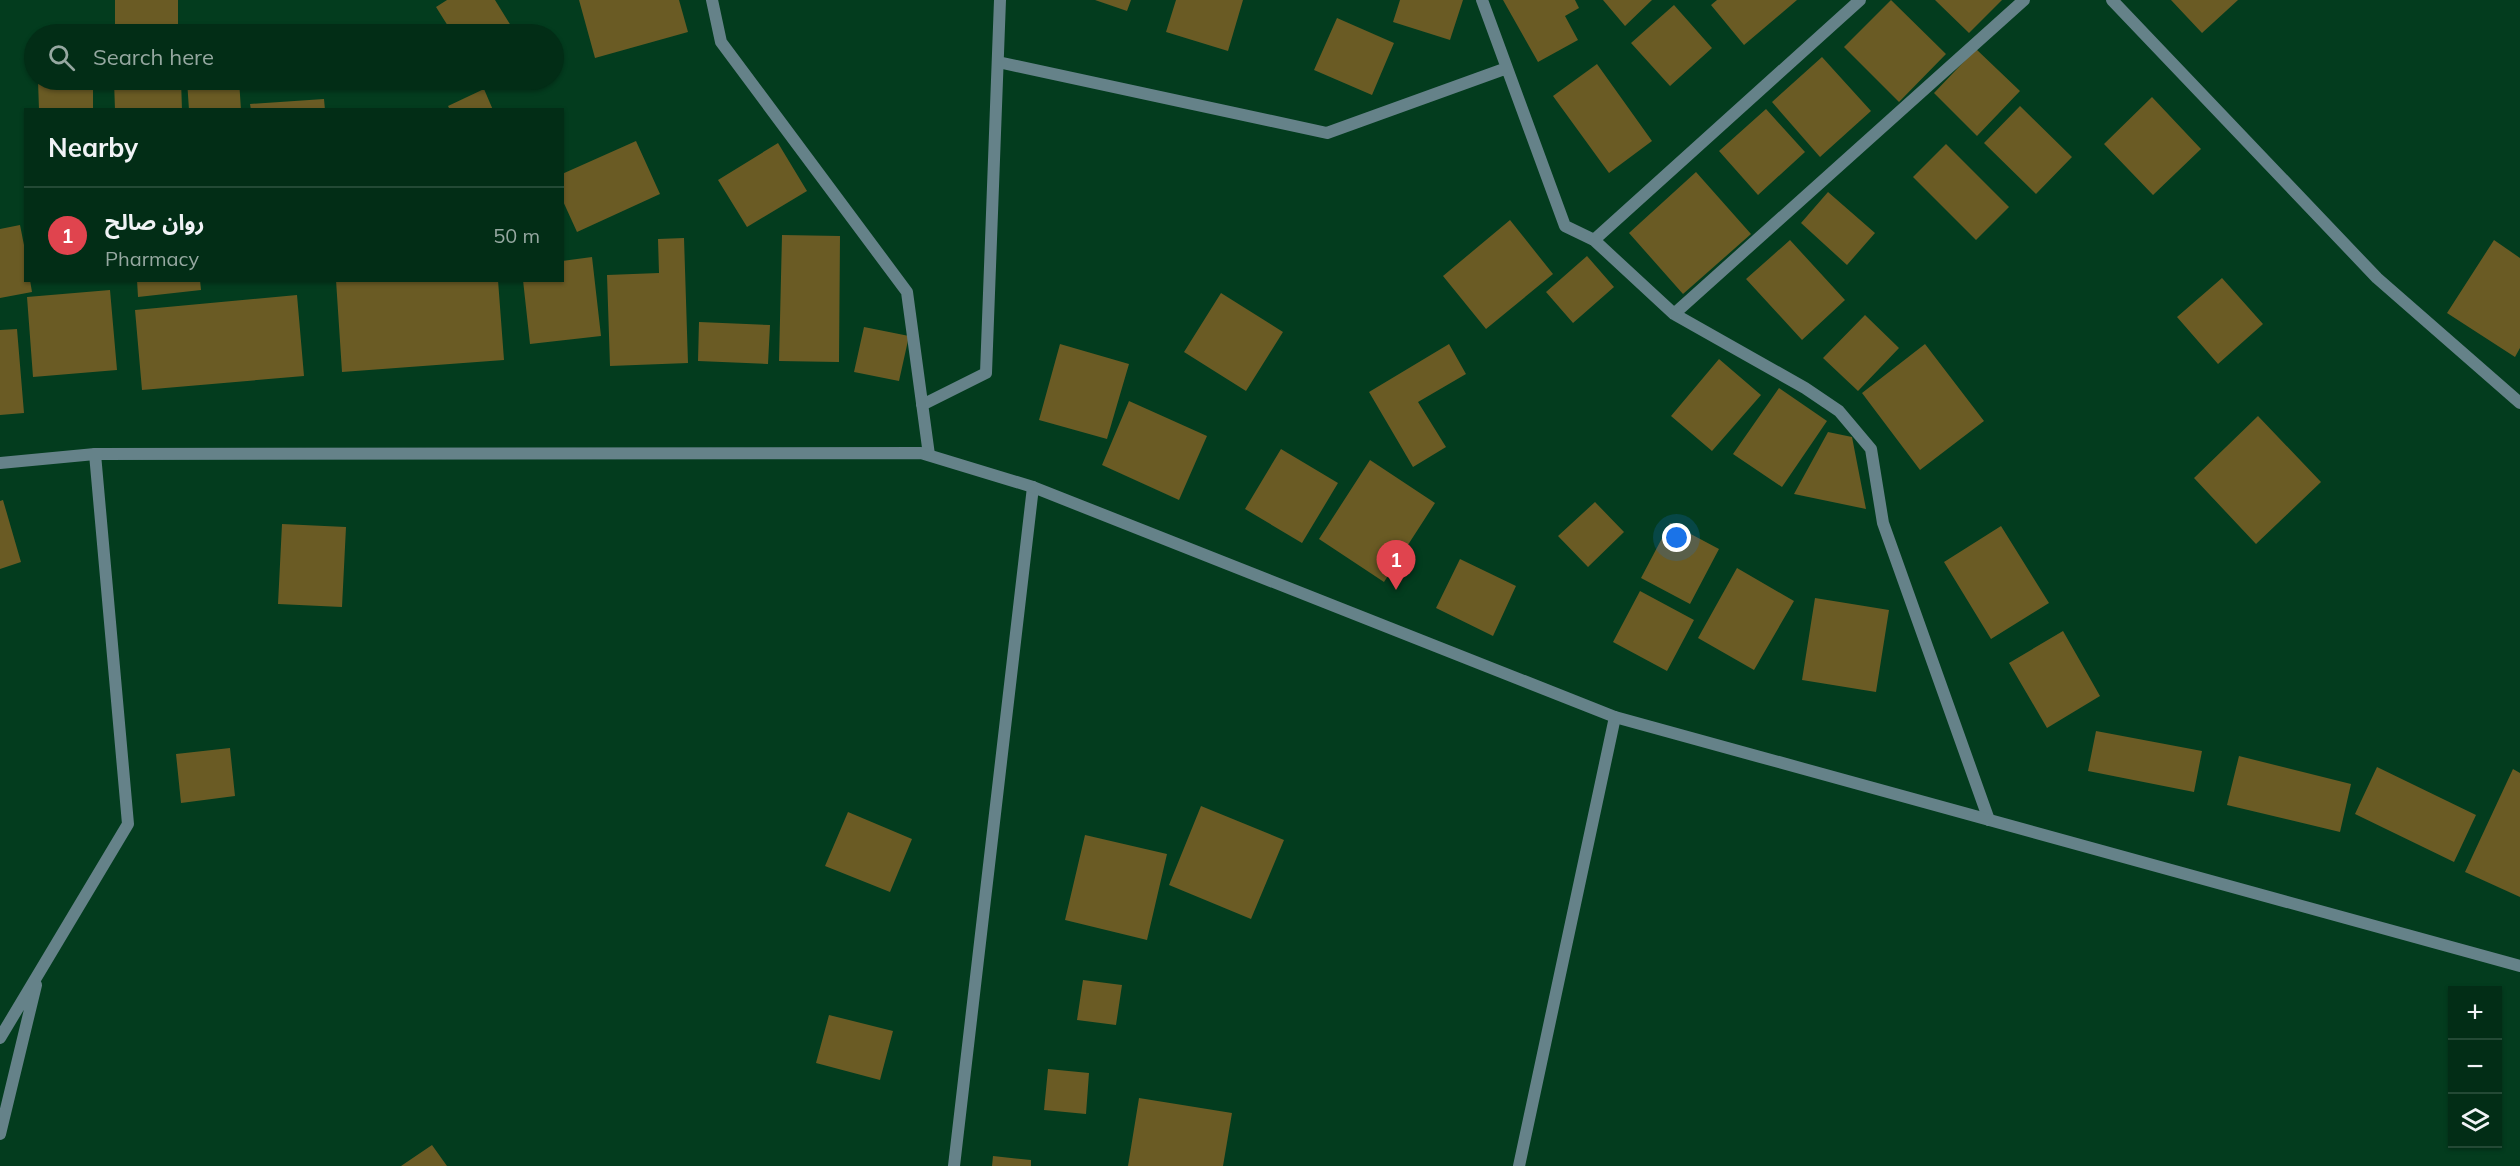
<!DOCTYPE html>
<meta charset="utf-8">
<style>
:root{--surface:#022d16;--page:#0c351f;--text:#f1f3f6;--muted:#96a8a1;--line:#234935;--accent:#fa87e6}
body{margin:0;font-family:Mulish,"Noto Sans Arabic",sans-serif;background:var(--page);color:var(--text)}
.controls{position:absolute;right:18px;bottom:18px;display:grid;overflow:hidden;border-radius:0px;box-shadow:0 2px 4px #0004}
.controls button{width:54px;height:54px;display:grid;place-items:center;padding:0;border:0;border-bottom:2px solid var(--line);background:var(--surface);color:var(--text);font:30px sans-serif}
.you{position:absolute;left:1677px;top:538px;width:21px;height:21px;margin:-15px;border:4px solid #fff;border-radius:50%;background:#1a73e8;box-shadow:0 0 0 9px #1a73e833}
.badge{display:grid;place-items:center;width:39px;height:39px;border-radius:50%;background:var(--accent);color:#fff;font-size:20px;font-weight:700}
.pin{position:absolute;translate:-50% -50px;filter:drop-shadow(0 2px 3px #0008)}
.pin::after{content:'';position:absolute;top:32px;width:21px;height:18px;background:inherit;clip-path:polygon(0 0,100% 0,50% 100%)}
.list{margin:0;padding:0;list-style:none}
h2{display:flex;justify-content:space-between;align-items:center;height:78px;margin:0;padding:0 24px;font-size:26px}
h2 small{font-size:20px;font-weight:400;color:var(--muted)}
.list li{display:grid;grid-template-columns:39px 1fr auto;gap:18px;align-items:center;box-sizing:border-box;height:96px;padding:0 24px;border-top:2px solid var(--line)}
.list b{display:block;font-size:22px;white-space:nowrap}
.list p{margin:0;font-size:20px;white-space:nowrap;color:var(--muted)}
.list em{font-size:20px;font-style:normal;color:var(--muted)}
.icon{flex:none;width:33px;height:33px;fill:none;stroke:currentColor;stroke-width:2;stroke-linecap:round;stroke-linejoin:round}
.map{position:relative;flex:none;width:2520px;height:1166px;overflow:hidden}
.search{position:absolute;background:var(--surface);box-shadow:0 2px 4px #0004;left:24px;top:24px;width:540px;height:66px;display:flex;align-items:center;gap:15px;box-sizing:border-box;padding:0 21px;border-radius:33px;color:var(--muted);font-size:22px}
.panel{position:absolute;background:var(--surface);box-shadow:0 2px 4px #0004;left:24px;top:108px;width:540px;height:174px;border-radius:0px}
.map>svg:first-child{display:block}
</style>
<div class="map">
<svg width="2520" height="1166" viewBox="0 0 2520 1166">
<rect width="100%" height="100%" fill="#033c1e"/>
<path fill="#6a5b24" d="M115 0H178V29L115 30Z
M447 0H495L516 34H453L436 7Z
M579 0H679L688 32 595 58Z
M1095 0H1131L1127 11Z
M1176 0H1243L1228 51 1166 32Z
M1400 0H1463L1450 40 1393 22Z
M1503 0H1575L1579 8 1565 16 1578 40 1538 62Z
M1603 0H1652L1625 26Z
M1717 0H1797L1744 45 1711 5Z
M1891 0 1946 54 1899 102 1844 47Z
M1935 0H2002L1969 33Z
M2171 0H2238L2202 33Z
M1674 5 1712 48 1670 86 1631 43Z
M1337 18 1394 43 1372 95 1314 70Z
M1976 49 2020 91 1977 136 1934 93Z
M1822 57 1871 111 1820 157 1772 102Z
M1597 64 1652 141 1609 173 1553 96Z
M38 80H93V110H39Z
M114 80H181L182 110H115Z
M187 80H239L241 110H189Z
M484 89 493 110H450L448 106Z
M2152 97 2201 149 2153 195 2104 144Z
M324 99 325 110H251L250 104Z
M2020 106 2072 157 2036 194 1984 143Z
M1766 109 1805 152 1758 195 1719 151Z
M636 141 660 194 577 232 562 199V174Z
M778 143 807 191 747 227 718 180Z
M1946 144 2009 207 1976 240 1913 177Z
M1696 172 1751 234 1683 294 1629 233Z
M1828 192 1875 233 1847 265 1801 223Z
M1510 220 1553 274 1486 329 1443 276Z
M20 225 26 255V280H30L32 292 0 298V229Z
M782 235 840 236 839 362 779 361Z
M684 238 688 363 610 366 607 275 659 273 658 239Z
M1790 240 1845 300 1802 340 1746 279Z
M2494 240 2520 258V348L2515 357 2447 313Z
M1587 256 1614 287 1573 323 1546 292Z
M592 257 601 336 530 344 523 280H562V261Z
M2222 278 2263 324 2218 364 2177 317Z
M137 280H200L201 290 138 297Z
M336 280H374V282L498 280 504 360 342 372Z
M110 290 117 370 33 377 27 297Z
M1221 293 1283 332 1246 391 1184 352Z
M297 295 304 376 142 390 135 310Z
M1865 315 1899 348 1858 391 1823 358Z
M699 322 770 325 768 364 698 361Z
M864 327 909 336 899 381 854 372Z
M17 329 24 413 0 415V330Z
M1060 344 1129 364 1107 439 1039 420Z
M1449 344 1466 374 1418 402 1446 447 1413 467 1369 392Z
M1925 344 1984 421 1920 470 1862 393Z
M1719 359 1761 395 1712 451 1671 416Z
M1779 388 1827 421 1782 487 1733 454Z
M1129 401 1207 436 1179 500 1102 465Z
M2258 416 2321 482 2256 544 2194 478Z
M1828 432 1852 437 1866 509 1794 494Z
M1281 449 1338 483 1302 543 1245 509Z
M1370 460 1435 503 1384 582 1319 539Z
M3 500 21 562 0 569V501Z
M1595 502 1624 532 1588 567 1558 536Z
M1670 523 1719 549 1690 604 1641 578Z
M282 524 346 527 342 607 278 604Z
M2001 526 2049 603 1991 639 1944 562Z
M1460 559 1516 586 1493 636 1436 608Z
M1737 568 1794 601 1754 670 1698 638Z
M1640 591 1694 620 1667 671 1613 642Z
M1815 598 1889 610 1876 692 1802 680Z
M2063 631 2100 696 2047 728 2009 663Z
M2096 731 2202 751 2194 792 2088 771Z
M230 748 235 796 181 803 176 754Z
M2239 756 2351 784 2340 832 2227 805Z
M2377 767 2476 815 2454 862 2355 814Z
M2513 769 2520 773V897L2465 872Z
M1201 806 1284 840 1251 919 1169 885Z
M848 812 912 839 890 892 825 866Z
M1085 835 1167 854 1147 940 1065 920Z
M1083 980 1122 985 1116 1025 1077 1020Z
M829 1015 893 1031 880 1080 816 1063Z
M1048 1069 1089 1073 1086 1114 1044 1110Z
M1139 1098 1232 1113 1223 1166H1128Z
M432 1145 447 1166H401Z
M993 1156 1031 1160V1166H992Z"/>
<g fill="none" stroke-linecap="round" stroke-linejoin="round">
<path stroke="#658289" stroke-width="12" d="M712 0 721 42 907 292 929 455
M1482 0 1565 226 1594 240 1674 314 1805 388 1839 411 1871 449 1883 523 1989 820
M2112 0 2377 278 2520 403
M998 62 1327 133 1507 68
M1594 240 1860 0
M1674 314 2024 0
M922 405 986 373 1000 0
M0 1038 128 824 95 454
M0 1134 36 985
M954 1166 1033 487
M1519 1166 1615 717"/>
<path stroke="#658289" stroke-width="12" d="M0 463 95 454 921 453 1033 487 1615 717 2520 966"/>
</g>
</svg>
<div class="controls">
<button>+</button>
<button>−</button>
<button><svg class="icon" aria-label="layers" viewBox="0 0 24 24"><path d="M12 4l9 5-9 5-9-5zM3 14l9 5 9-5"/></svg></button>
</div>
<div class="you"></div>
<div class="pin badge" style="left:1396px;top:590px;background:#e0444e">1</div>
<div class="search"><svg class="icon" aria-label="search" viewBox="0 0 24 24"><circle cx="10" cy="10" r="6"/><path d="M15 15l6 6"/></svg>Search here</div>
<section class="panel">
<h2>Nearby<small></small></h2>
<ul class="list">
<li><span class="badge" style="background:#e0444e">1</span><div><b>روان صالح</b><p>Pharmacy</p></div><em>50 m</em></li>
</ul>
</section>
</div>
